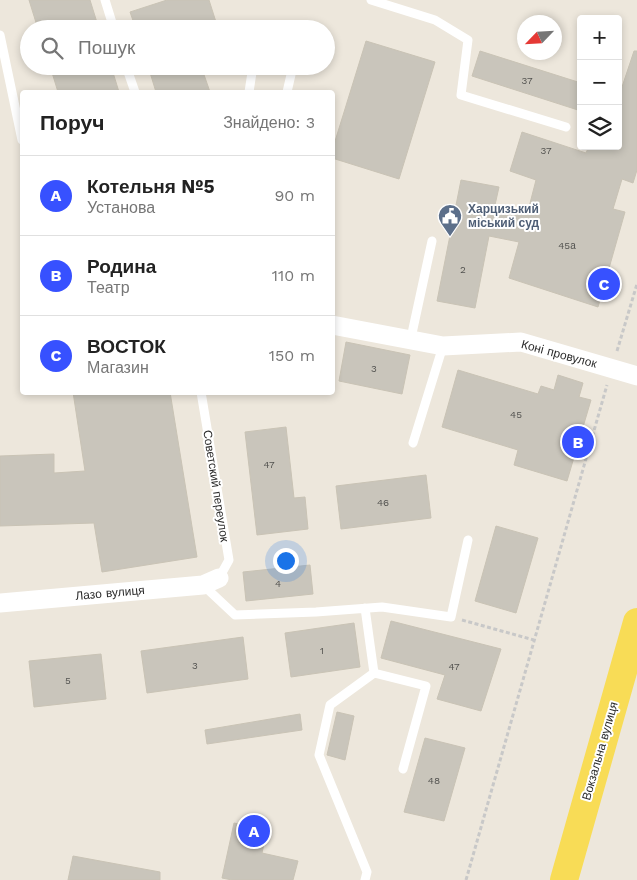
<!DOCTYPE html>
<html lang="uk">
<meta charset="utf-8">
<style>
:root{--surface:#fff;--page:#f2f2f2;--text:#222;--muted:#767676;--line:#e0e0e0;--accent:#3751ff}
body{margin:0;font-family:"Work Sans",sans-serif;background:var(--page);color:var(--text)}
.controls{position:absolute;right:15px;top:15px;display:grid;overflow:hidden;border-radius:5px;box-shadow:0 2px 8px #0003}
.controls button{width:45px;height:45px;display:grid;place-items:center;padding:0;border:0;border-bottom:1px solid var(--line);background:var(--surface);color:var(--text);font:25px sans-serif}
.compass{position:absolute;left:517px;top:15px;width:45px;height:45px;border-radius:50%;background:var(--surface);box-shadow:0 2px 8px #0003;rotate:245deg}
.you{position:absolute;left:285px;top:560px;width:18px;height:18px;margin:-12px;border:4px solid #fff;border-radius:50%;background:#1a73e8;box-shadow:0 0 0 8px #1a73e833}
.badge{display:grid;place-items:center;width:32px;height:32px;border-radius:50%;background:var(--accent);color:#fff;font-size:16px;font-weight:700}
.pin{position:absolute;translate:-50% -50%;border:2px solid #fff;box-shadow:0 1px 5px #0006}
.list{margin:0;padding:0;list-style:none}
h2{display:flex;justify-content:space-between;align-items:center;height:65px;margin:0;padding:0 20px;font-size:21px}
h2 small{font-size:16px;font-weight:400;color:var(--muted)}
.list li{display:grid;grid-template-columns:32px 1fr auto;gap:15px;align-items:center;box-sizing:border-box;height:80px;padding:0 20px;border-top:1px solid var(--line)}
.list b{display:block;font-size:19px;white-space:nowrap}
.list p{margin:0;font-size:16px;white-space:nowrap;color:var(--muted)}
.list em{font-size:16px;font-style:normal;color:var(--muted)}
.icon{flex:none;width:28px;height:28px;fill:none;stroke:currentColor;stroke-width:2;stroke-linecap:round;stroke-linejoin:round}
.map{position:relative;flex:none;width:637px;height:880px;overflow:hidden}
.search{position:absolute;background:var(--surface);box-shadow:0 2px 8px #0003;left:20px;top:20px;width:315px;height:55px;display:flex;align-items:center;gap:12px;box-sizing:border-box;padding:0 18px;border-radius:28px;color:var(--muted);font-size:19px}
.panel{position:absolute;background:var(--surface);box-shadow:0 2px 8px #0003;left:20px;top:90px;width:315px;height:305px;border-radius:5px}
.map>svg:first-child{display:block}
</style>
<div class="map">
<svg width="637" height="880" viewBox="0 0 637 880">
<rect width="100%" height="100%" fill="#ede7dc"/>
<path fill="#c9c5bb" stroke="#c9c3b5" d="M29 0H90L99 29H38Z
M167 0H209L216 22 194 29H136L130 12Z
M366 41 435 62 399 179 332 158V151Z
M480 51 581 83V111L472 76Z
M634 51H637V170L633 183 622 179 613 209 625 212 598 307 509 278 519 242 489 236 475 308 437 301 461 180 499 187 495 205 528 211 536 180 510 171 522 132 586 153 589 146H618V99Z
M50 66H111L119 92H58Z
M148 66H201L210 92H156Z
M346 342 410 355 402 394 339 381Z
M458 370 538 394 541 386 554 390 558 375 583 383 579 397 591 400 567 481 514 465 518 450 442 427Z
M73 392H170L197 557 102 572 94 523 0 526V456L54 454V473L85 471Z
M286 427 294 498 305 497 308 529 257 535 245 432Z
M426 475 431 518 341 529 336 486Z
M496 526 538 538 516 613 475 601Z
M310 565 313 594 246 601 243 572Z
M391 621 501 649 481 711 437 699 445 675 381 658Z
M354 623 360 667 291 677 285 633Z
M243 637 248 679 147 693 141 651Z
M101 654 106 699 34 707 29 661Z
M337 712 354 716 345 760 327 755Z
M300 714 302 730 207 744 205 730Z
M425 738 465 748 444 821 404 812Z
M234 823 267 830 262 853 298 861 293 880H232L222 878Z
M73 856 160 872V880H68Z"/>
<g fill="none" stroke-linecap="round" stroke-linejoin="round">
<path stroke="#c8c8c8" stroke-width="3" stroke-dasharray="4 2.5" stroke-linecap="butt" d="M617 351 637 284
M462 620 534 640
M466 880 607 385"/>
<path stroke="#fff" stroke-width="9" d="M105 0 114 29
M371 0 435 20 468 40 461 95 566 127
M0 35 22 140
M126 66 135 92
M249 92 253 66
M287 92 293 66
M411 338 432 241
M201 392 229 560 219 578
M413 443 443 346
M203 585 235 615 316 612 382 607 451 617 468 540
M365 608 374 673 426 686 403 769
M365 880 367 872 319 755 330 705 374 673"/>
<path stroke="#fff" stroke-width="19" d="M332 325 443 346 521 342 637 376
M0 603 203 585 219 578"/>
<path stroke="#f8dc56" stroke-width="28" d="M564 880 637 622"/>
</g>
<defs>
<g id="civic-pin" transform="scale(1.25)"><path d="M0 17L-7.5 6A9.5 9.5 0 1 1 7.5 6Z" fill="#5c6f8a" stroke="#fff"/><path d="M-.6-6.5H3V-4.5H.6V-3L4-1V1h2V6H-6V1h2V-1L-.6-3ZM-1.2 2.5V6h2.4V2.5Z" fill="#fff"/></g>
</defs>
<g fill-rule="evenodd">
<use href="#civic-pin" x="450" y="216"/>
</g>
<g text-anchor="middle" stroke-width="4" stroke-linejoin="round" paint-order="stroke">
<g font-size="10" fill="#52524f">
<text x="527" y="84">37</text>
<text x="546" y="154">37</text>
<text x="567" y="249">45а</text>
<text x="463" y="273">2</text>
<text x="374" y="372">3</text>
<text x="516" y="418">45</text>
<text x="269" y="468">47</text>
<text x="383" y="506">46</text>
<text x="278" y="587">4</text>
<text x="322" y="654">1</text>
<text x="195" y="669">3</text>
<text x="454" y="670">47</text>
<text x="68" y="684">5</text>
<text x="434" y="784">48</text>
</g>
<g font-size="12" font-weight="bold" fill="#4e5e75" stroke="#fff" text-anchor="start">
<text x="468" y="213">Харцизький<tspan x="468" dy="14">міський суд</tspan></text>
</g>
<g font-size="12" fill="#2b2b2b" stroke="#fff">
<text transform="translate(559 354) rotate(15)" y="4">Коні провулок</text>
<text transform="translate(216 486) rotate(81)" y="4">Советский переулок</text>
<text transform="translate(110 593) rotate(-5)" y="4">Лазо вулиця</text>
<text transform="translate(600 751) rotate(-74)" y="4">Вокзальна вулиця</text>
</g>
</g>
</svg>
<div class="controls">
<button>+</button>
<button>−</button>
<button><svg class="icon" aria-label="layers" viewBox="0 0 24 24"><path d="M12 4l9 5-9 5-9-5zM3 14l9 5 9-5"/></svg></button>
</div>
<svg class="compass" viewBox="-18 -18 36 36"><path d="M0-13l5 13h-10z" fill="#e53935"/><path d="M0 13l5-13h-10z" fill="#767676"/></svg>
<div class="you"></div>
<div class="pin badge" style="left:254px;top:831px">A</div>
<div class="pin badge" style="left:578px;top:442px">B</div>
<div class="pin badge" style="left:604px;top:284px">C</div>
<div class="search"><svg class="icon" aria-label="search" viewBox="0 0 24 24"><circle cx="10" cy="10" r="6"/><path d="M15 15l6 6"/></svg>Пошук</div>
<section class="panel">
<h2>Поруч<small>Знайдено: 3</small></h2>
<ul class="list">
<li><span class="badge">A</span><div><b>Котельня №5</b><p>Установа</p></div><em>90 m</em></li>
<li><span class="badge">B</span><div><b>Родина</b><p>Театр</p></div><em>110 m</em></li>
<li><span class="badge">C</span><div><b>ВОСТОК</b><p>Магазин</p></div><em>150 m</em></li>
</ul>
</section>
</div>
